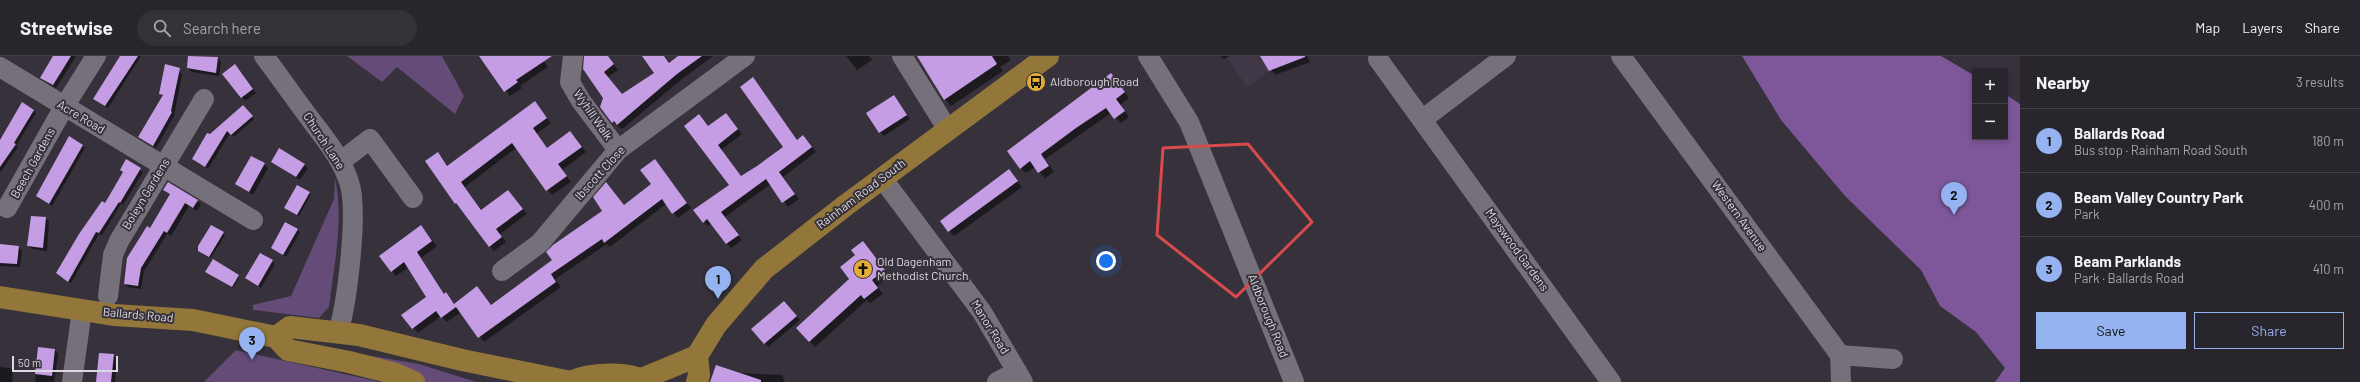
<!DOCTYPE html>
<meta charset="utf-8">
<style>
:root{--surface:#28252c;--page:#343138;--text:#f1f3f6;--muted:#a5a5a9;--line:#444248;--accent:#95b2f1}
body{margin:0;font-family:Barlow,sans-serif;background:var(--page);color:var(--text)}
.controls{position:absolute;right:12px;top:12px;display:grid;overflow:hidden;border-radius:0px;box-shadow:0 2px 6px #0003}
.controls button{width:36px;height:36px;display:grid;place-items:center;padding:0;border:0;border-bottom:1px solid var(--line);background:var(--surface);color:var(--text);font:20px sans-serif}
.scale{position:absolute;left:12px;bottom:10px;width:106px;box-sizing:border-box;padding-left:4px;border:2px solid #dcd9df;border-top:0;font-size:11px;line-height:14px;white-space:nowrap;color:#dcd9df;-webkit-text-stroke:3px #36313a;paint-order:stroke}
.you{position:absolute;left:1106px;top:205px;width:14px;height:14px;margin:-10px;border:3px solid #fff;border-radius:50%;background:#1a73e8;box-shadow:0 0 0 6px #1a73e833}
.badge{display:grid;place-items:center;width:26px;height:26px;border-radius:50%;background:var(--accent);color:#111;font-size:13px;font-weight:700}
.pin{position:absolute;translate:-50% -33px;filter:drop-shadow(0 1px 2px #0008)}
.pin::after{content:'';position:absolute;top:21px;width:14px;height:12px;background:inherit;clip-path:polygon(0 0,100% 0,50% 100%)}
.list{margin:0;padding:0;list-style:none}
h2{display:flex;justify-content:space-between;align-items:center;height:52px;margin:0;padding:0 16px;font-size:17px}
h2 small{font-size:13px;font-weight:400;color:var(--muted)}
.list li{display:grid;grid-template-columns:26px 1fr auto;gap:12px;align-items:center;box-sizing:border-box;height:64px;padding:0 16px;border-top:1px solid var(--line)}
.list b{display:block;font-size:15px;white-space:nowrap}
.list p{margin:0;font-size:13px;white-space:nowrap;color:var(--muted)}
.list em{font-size:13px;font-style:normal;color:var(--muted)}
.actions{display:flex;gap:8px;padding:12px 16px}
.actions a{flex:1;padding:9px 0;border:1px solid var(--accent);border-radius:0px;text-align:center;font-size:14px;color:var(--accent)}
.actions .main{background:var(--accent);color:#111}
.icon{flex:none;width:22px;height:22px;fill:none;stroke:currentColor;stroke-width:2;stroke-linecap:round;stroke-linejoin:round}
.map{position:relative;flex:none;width:2020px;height:326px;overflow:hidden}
header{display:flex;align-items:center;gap:24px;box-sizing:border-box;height:56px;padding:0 20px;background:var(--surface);border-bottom:1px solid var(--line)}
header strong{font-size:19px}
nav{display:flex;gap:22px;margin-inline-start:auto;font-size:14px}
.search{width:280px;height:36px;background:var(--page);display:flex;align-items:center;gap:10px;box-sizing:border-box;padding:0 14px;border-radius:22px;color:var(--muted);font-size:15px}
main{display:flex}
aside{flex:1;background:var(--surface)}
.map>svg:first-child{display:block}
</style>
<header>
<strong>Streetwise</strong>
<div class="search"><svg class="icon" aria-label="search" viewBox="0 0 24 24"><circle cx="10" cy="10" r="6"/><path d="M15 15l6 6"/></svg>Search here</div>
<nav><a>Map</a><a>Layers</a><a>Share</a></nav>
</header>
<main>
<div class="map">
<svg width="2020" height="326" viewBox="0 0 2020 326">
<rect width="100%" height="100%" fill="#36313a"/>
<path fill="#413847" d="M1226 0H1305V1L1269 15 1247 31Z"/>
<path fill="#644b78" d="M347 0H442L464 40 455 58 397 11 382 26Z
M335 122C344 164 334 209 329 251L319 262 253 254V249L291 240 334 143Z
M236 294 376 325 378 326H204Z
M342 295 419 308 476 326H416Z"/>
<path fill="#7d5799" d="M1742 0H1941L1975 20V81H2005V38L2020 48V326H1995L2005 312 1976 276 1940 250 1921 214 1845 140 1781 64Z"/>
<path fill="#0007" d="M55 0H76L56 32 41 22Z
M121 0H141L108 52 97 45Z
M189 0 218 2 221 6 219 20 192 16 188 12Z
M480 0H540L548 11 520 30 522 32 510 40Z
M585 0H608L610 3 618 14 608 21 622 39 655 17 643 0H665L670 7 680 0H713L682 23 622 73 613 66 605 42Z
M846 0H869L872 4 857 14Z
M918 0H1008L1011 4 1000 11 1003 15 951 50 945 43Z
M1221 0H1230L1224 3Z
M1261 0H1307L1310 6 1275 19Z
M239 13 256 37 245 45 224 18Z
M179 15 182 18 174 60 156 92 139 81 163 41 160 38Z
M753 22 798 85H807L816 96 783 121 799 143 788 151 771 128 725 161 742 184 731 192 711 168 708 170 704 166 730 130 708 71 730 63 742 78 721 94 742 121 784 91Z
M1116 24 1129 42 1120 49 1129 61 1121 67 1111 57 1045 103 1054 116 1045 122 1035 111 1026 117 1021 112Z
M893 40 910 63 884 80 880 76Z
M535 47 551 67 536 78 547 93 575 81 586 96 562 114 571 126 552 139 516 92 465 131 482 155 512 140 527 158 500 178 506 186 494 195 456 148 426 105 438 98 448 110Z
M243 50 254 63 234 81 230 77 208 113 195 105 193 103 210 80Z
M33 54 36 57 16 90 18 91 0 117V86Z
M82 89 85 92 52 150 40 143 37 140Z
M126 104 143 116 123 149 121 148 102 179 99 178 71 227 58 219 80 178 105 148 124 116Z
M655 104 691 152 678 162 666 148 610 191 607 188 555 223 561 231 484 286 461 256 447 266 441 260 418 277 403 259 427 241 408 212 396 220 392 215 421 171 437 190 421 202 445 239 455 248 477 232 491 249 553 205 604 156 606 127 624 150 652 129Z
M272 105 304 108 308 112 300 124Z
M264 108 268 112 253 139 237 128Z
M1009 114 1022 131 954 180 949 175Z
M168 127 201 148 197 155 189 150 171 180 167 178 144 215 141 233 128 231 125 228 150 173 170 139 164 134Z
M309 137 311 138 299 160 286 152Z
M46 162 49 166 47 195 32 193 28 190Z
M297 174 300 176 286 201 275 194Z
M223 177 225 179 211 202 201 196Z
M863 186 890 220 877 230 883 238 870 247 867 244 815 291 797 272 851 223Z
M0 189 18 191 22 194 20 211 0 210Z
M272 205 275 208 261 232 246 222Z
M207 216 238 220 239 221 233 232Z
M788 250 800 264 768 291 765 287Z
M39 293 55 294 58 298 54 326H35Z
M113 299 117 303 115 326H97Z
M0 311 10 312 13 315 12 326H0Z
M738 317 782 319 785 326H711Z"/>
<path fill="#c59de5" d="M53 0H71L53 29 40 22Z
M120 0H138L105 50 93 43Z
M188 0 218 1 216 17 187 12Z
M479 0H552L516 24 518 26 504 36Z
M584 0H608L614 8 604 16 622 38 654 17 642 0H664L669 7 678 0H702L677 18 617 69 614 65 612 67 600 51 603 42 583 13Z
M917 0H992L997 8 944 44Z
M1260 0H1305V1L1269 15Z
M165 8 180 12 171 55 172 56 153 90 138 81 163 39 159 38Z
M235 8 253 33 241 42 222 18Z
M1111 17 1125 36 1116 43 1125 55 1114 63 1106 52 1076 72 1041 98 1049 110 1038 117 1030 105 1020 113 1007 95Z
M753 21 797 84 803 79 812 91 779 116 795 138 782 147 766 123 721 156 739 179 726 188 707 163 703 167 693 154 729 129 684 70 699 58 708 70 726 57 738 73 718 89 741 120 757 110 783 91 740 31Z
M894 39 907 59 879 77 866 57Z
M535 45 547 62 533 72 547 92 570 75 582 91 558 108 567 120 546 135 512 87 461 126 481 154 508 134 523 153 496 173 502 181 489 191 456 147 455 148 425 105 438 96 447 110Z
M22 46 34 54 14 87 16 88 0 111V84Z
M243 49 253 60 231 79 227 75 205 111 192 103 207 77 210 78Z
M69 80 83 89 49 148 36 140Z
M279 92 305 108 296 121 271 106Z
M251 100 265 107 249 136 235 128Z
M126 103 141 112 120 147 119 146 99 177 96 176 68 226 56 217 79 178 102 145 105 147 123 116 120 114Z
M655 103 687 147 672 158 662 143 604 187 602 183 551 218 556 226 478 282 456 251 441 262 436 255 412 273 401 259 426 241 404 206 391 216 379 200 421 169 432 185 417 196 444 238 446 236 454 248 477 230 491 249 552 204 546 196 553 189 602 155 593 141 606 126 624 149 651 128 640 114Z
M1009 113 1018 125 948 176 940 165Z
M168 126 198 144 193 152 185 147 167 177 164 175 141 212 138 230 124 228 127 202 147 170 150 172 170 138 163 134Z
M297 129 310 136 297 159 284 152Z
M31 160 46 161 43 192 27 190Z
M285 166 298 173 283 199 271 192Z
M211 169 224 176 209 201 198 195V190Z
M863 185 885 214 872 224 878 232 864 243 861 239 809 286 796 272 849 223 840 211 855 199 851 194Z
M0 188 19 190 17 208 0 207Z
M260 197 273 204 258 230 245 222Z
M213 203 239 219 232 231 205 216Z
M784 245 797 260 764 288 751 273Z
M38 291 55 293 52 320 35 318Z
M99 297 114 298 111 326H96Z
M716 309 761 324V326H710Z"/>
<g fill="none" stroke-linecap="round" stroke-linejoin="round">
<path stroke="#76707a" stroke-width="20" d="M264 0C280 21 295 43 311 64 325 83 342 103 349 126 359 154 347 247 338 277
M573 0 570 26 581 45 618 94
M902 0 948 74
M1148 0 1189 66 1294 326
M1621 0 1840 299 1841 326
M1378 3 1611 326
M0 11 253 164
M1423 63 1506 0
M340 106 370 83 413 142
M882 122 982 256 1023 326
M7 152 64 51 96 0
M502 215 540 187 618 94 745 0
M108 240 113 199 119 185 204 43
M1840 299 1893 303
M72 326 82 254
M997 326 1017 315"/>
<path stroke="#93773a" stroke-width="22" d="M0 241 114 259 193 264 276 281 288 294 349 306 396 318 414 326
M276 281 290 271 359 279 462 304 571 326
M642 323 697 300
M570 326C590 317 628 315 647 326
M697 326 699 319 697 300 716 269 764 213 846 149 1048 0"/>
</g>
<path fill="none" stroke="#d74b4d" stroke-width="3" stroke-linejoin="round" d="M1248 88 1312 166 1236 241 1157 179 1163 92Z"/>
<defs>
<g id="bus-disc" transform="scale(1)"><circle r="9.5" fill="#e4ad35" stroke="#36313a"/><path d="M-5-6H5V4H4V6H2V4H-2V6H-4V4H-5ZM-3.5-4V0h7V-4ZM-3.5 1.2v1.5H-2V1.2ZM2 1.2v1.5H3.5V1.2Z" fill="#111"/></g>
<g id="church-disc" transform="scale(1)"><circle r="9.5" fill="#e4ad35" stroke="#36313a"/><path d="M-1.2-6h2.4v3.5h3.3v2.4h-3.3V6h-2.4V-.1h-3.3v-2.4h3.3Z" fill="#111"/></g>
</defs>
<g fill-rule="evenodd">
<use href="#bus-disc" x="1036" y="26"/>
<use href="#church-disc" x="863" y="213"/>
</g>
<g text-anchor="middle" stroke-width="4" stroke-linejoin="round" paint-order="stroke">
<g font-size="12" fill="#dcd9df" stroke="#36313a" text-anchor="start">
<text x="1050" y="30">Aldborough Road</text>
<text x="877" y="210">Old Dagenham<tspan x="877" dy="14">Methodist Church</tspan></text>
</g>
<g font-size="12" fill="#dcd9df" stroke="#36313a">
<text transform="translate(593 59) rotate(55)" y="4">Wyhill Walk</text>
<text transform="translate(81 61) rotate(31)" y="4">Acre Road</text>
<text transform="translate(324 85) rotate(57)" y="4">Church Lane</text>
<text transform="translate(33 107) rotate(-61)" y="4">Beech Gardens</text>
<text transform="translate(600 117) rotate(-48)" y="4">Ibscott Close</text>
<text transform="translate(146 138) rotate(-59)" y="4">Boleyn Gardens</text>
<text transform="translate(861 138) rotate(-37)" y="4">Rainham Road South</text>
<text transform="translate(1739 160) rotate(54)" y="4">Western Avenue</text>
<text transform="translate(1517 194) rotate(54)" y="4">Mayswood Gardens</text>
<text transform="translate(138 259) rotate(5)" y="4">Ballards Road</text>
<text transform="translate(1268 260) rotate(68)" y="4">Aldborough Road</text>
<text transform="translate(990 271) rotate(58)" y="4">Manor Road</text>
</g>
</g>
</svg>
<div class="controls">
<button>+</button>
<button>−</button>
</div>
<div class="scale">50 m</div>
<div class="you"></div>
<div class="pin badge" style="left:718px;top:243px">1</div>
<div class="pin badge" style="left:1954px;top:159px">2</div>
<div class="pin badge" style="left:252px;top:304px">3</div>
</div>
<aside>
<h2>Nearby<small>3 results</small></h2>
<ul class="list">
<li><span class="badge">1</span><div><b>Ballards Road</b><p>Bus stop · Rainham Road South</p></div><em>180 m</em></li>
<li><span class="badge">2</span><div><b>Beam Valley Country Park</b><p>Park</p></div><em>400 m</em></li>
<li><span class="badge">3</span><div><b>Beam Parklands</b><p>Park · Ballards Road</p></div><em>410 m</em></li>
</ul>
<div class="actions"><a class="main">Save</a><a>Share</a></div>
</aside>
</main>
